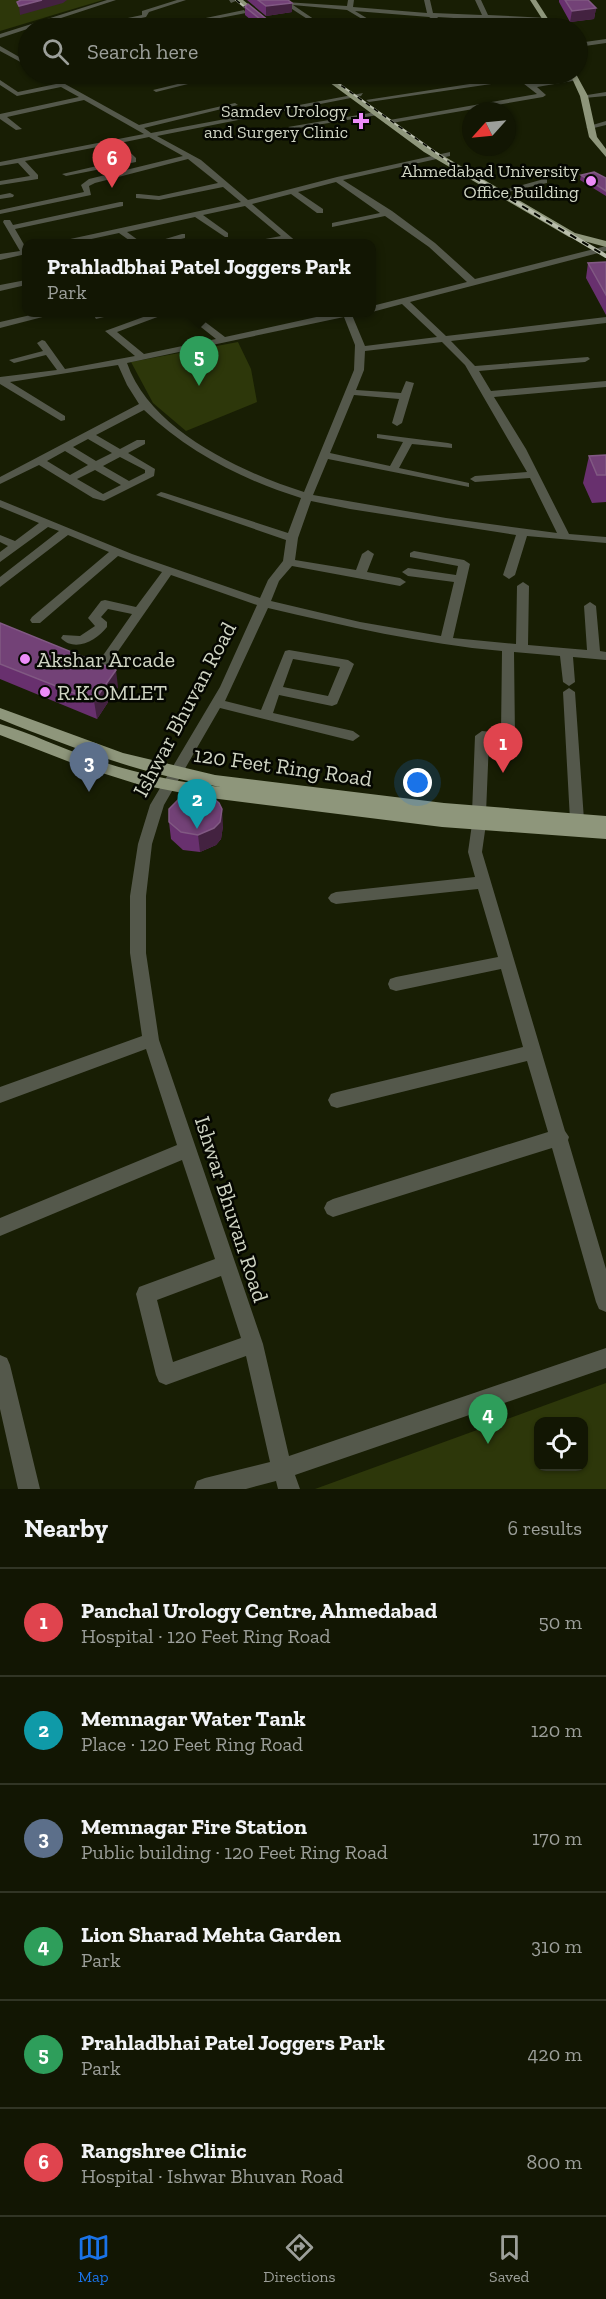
<!DOCTYPE html>
<meta charset="utf-8">
<style>
:root{--surface:#121603;--page:#1f2312;--text:#f1f3f6;--muted:#9c9f9a;--line:#313525;--accent:#1a73e8}
body{margin:0;font-family:"Zilla Slab",serif;background:var(--page);color:var(--text)}
.controls{position:absolute;right:18px;bottom:18px;display:grid;overflow:hidden;border-radius:12px;box-shadow:0 2px 4px #0004}
.controls button{width:54px;height:54px;display:grid;place-items:center;padding:0;border:0;border-bottom:2px solid var(--line);background:var(--surface);color:var(--text);font:30px sans-serif}
.compass{position:absolute;left:462px;top:102px;width:54px;height:54px;border-radius:50%;background:var(--surface);box-shadow:0 2px 4px #0004;rotate:243deg}
.you{position:absolute;left:418px;top:783px;width:21px;height:21px;margin:-15px;border:4px solid #fff;border-radius:50%;background:#1a73e8;box-shadow:0 0 0 9px #1a73e833}
.badge{display:grid;place-items:center;width:39px;height:39px;border-radius:50%;background:var(--accent);color:#fff;font-size:20px;font-weight:700}
.pin{position:absolute;translate:-50% -50px;filter:drop-shadow(0 2px 3px #0008)}
.pin::after{content:'';position:absolute;top:32px;width:21px;height:18px;background:inherit;clip-path:polygon(0 0,100% 0,50% 100%)}
.popup{position:absolute;left:22px;top:239px;width:354px;height:78px;box-sizing:border-box;display:grid;place-content:center;border-radius:12px;background:var(--surface);filter:drop-shadow(0 2px 4px #0005);font-size:20px;white-space:nowrap;color:var(--muted)}
.popup b{font-size:22px;color:var(--text)}
.popup::after{content:'';position:absolute;left:50%;top:100%;margin-left:-12px;border:12px solid transparent;border-top-color:var(--surface)}
.list{margin:0;padding:0;list-style:none}
h2{display:flex;justify-content:space-between;align-items:center;height:78px;margin:0;padding:0 24px;font-size:26px}
h2 small{font-size:20px;font-weight:400;color:var(--muted)}
.list li{display:grid;grid-template-columns:39px 1fr auto;gap:18px;align-items:center;box-sizing:border-box;height:108px;padding:0 24px;border-top:2px solid var(--line)}
.list b{display:block;font-size:22px;white-space:nowrap}
.list p{margin:0;font-size:20px;white-space:nowrap;color:var(--muted)}
.list em{font-size:20px;font-style:normal;color:var(--muted)}
.icon{flex:none;width:33px;height:33px;fill:none;stroke:currentColor;stroke-width:2;stroke-linecap:round;stroke-linejoin:round}
.map{position:relative;flex:none;width:606px;height:1489px;overflow:hidden}
.search{position:absolute;background:var(--surface);box-shadow:0 2px 4px #0004;left:18px;right:18px;top:18px;height:66px;display:flex;align-items:center;gap:15px;box-sizing:border-box;padding:0 21px;border-radius:33px;color:var(--muted);font-size:22px}
.sheet{height:726px;background:var(--surface)}
nav{display:flex;justify-content:space-around;align-items:center;box-sizing:border-box;height:84px;border-top:2px solid var(--line);background:var(--surface);font-size:16px;color:var(--muted)}
nav a{display:grid;justify-items:center;gap:3px}
nav .on{color:var(--accent)}
.map>svg:first-child{display:block}
</style>
<div class="map">
<svg width="606" height="1489" viewBox="0 0 606 1489">
<rect width="100%" height="100%" fill="#181e04"/>
<path fill="#2d370a" fill-rule="evenodd" d="M0 0H103L0 31Z
M238 342 251 369 257 402 186 431 153 403 131 362Z
M606 1383V1489H315ZM538 1422H584V1466H538Z"/>
<g fill="none" stroke-linecap="round" stroke-linejoin="round">
<path fill="#54584b" fill-rule="evenodd" d="M107 0H116L0 38V34Z
M177 0H186L149 12 146 17 113 24 110 26 112 28 103 26 109 22 142 15V11Z
M229 0H238L231 3Z
M253 0 347 6 348 0H354L353 7 427 13 424 0H430L433 13 482 15 475 0H481L488 15 548 18 487 20 437 17 452 28H446L429 17 355 11 383 28H377L347 10 293 5 327 28H321L289 7V5Z
M244 10 246 13 168 28H158Z
M606 39V43L578 47V43Z
M0 46 28 62V66L0 51Z
M40 74H47L139 125 235 103 238 105 144 128 151 133 363 93 361 96 157 136 201 160 248 200 337 177 450 152V156L343 180 392 211 435 243 475 279 606 246V251L410 302 446 336 606 317V323L451 341 475 366 588 357 590 359 585 362 479 371 491 391 606 381V387L494 397 526 449 569 534 606 537V543L527 536 515 575 509 579 503 575 516 535 350 509 311 501 298 538 295 560 356 570 362 554 368 550 374 554 367 572 400 578 406 582 400 586 292 566 279 581 271 601 360 622 441 636 454 582 408 576 402 572 408 568 456 575 458 566 410 557V553L414 551 464 560 470 564 453 638 516 644 517 586 523 582 529 586 528 645 587 650 584 606 590 602 596 606 600 651 606 652V660L573 657 575 682 569 686 563 682 560 656 514 652 515 738 508 743 489 741 486 813 484 817H474L472 813 475 736 482 731 501 733 502 651C422 644 345 626 268 608L225 701 261 710 285 651 289 650 348 660 354 664 337 704 332 706 279 695 273 713 353 731 360 736 353 741 220 708 164 805 152 844 146 896V953L159 1040 263 1344 289 1456 606 1348V1368L295 1475 300 1489H278L276 1481 246 1489H194L197 1481 205 1478 270 1462 246 1356 166 1385 159 1382 156 1375 136 1294 139 1287 215 1259 182 1160 0 1236V1218L177 1145 146 1049 0 1103V1087L142 1036 130 953V896L138 844 150 805 220 687 257 605 171 575 105 670H97L95 667 97 664 132 614 108 609 101 617 107 622V627C97 640 75 653 61 638L63 635 80 636 95 626 88 618 101 601 105 600 136 607 162 572 118 556 40 623H32L30 620 32 617 109 552 68 535 0 587V577L59 531 48 527 0 562V552L8 546 0 542V535L15 541 39 523 0 507V500L132 554 260 598 268 580 283 561 286 540 156 495 161 492 165 493 288 533 301 498C243 480 188 452 144 410L96 435 120 449 137 440H145V444L128 453 155 469 154 476 104 501 93 498 39 465 0 484V477L139 404 127 385 118 365 10 382 65 416V420L61 421 0 384V377L57 370 46 355 14 363 9 360 43 351 37 343 42 340 45 341 65 369 135 356 105 331 157 312H171L117 332 144 354 216 339 182 312H192L225 337 339 312H358L352 315 365 346 437 337 402 304 372 312V306L467 282 429 247 385 216 332 227V223L380 213 336 182 298 192 323 209V213H317L291 194 252 204 298 243H290L285 240 254 243 255 241 281 236 245 206 203 215 228 233V237H225L195 217 127 232 142 243H133L119 233 73 243H60L61 241 241 202 223 187 159 200 136 198V194H139L159 196 218 183 188 159 95 183 89 186 91 195 0 214V210L84 192 81 185 89 179 183 156 149 137 120 143 136 158V162L66 176 62 174 128 159 113 144 25 161 38 175V179L0 185V181L30 176 18 163 0 166V162L144 134 84 100 7 117 22 129 16 130 0 119V114L79 97 61 87 17 96 0 85V80L18 92 56 84ZM344 317 355 345 354 370 304 492C241 472 150 430 127 363ZM442 342 465 365 527 472 475 476 470 479 475 482 530 478 557 533 446 518 313 495 328 459 469 487V483L399 468 412 444 452 448V444L448 443 377 434V438L403 442 390 466 330 453 354 395 399 399 392 423 397 426 402 423 414 383 406 381 401 393 356 390 364 370 365 351ZM88 439 112 453 96 461 73 447ZM65 451 88 465 70 475 47 461ZM120 457 145 470V473L129 481 103 466ZM95 470 121 485 103 494 77 479ZM293 659 340 667 328 696 283 687ZM221 1276 241 1338 173 1362 157 1300Z
M219 74H228L156 92 153 90Z
M356 74H370L329 81 326 79Z
M512 74H518L533 84 575 78 578 80 537 87 546 95 543 97 386 124 384 121 537 94 519 80 369 102 366 100 515 77Z
M606 92V96L584 98 581 96Z
M376 112 378 115 292 129 288 127Z
M606 121V125L590 129 586 127Z
M544 179H547V183L508 192 504 190Z
M10 193 14 195 13 197 0 199V195Z
M120 202H123V206L15 229 26 248V254L0 260V254L20 251 3 222 4 220H10L13 225Z
M182 234H185V238L164 243H152Z
M26 280V285L0 291V285Z
M44 312H62L0 328V322Z
M92 312H101L104 317 96 319Z
M569 688 575 692 584 820 582 824H572L570 820 563 692Z
M479 819 484 820 486 824 482 852 565 1131 569 1137 568 1140 606 1269V1312L599 1309 596 1302 552 1148 333 1217 327 1214 324 1208 327 1202 333 1199 548 1132 527 1061 337 1108 331 1106 328 1100 331 1094 337 1092 523 1047 501 969 396 991 390 989 388 984 390 979 396 977 498 957 478 889 336 904 331 902 328 898 331 894 336 892 475 877 468 852 472 824 474 820Z
M0 1355 7 1358 10 1365 40 1489H18L0 1409Z"/>
<path fill="#8e967b" fill-rule="evenodd" d="M236 0H243L278 28H271Z
M530 0H536L554 28H548Z
M318 74H326L430 148 575 233 606 241V247L569 237 424 152Z
M570 74H576L588 96 597 137 606 149V157L589 137 580 96Z
M0 708 123 753 215 775 444 803 606 816V839L442 827 203 797 137 784 80 766 0 735V724C31 733 60 748 91 758 133 773 177 782 221 787 144 775 72 748 0 719Z"/>
<g stroke="#b9beac" stroke-width="2">
<path id="rail-far1" d="M236 0 271 28
M325 74 452 164"/>
</g>
<g stroke="#b9beac" stroke-width="4">
<path id="rail" d="M450 163 606 256"/>
</g>
<use href="#rail-far1" stroke="#050701" stroke-width="1.5" stroke-dasharray="5" stroke-linecap="butt"/>
<use href="#rail" stroke="#050701" stroke-width="2" stroke-dasharray="7" stroke-linecap="butt"/>
</g>
<path fill="#68306e" d="M247 0H288L292 3V12L266 16Z
M559 0H588L596 8 594 19 570 22 559 2Z
M245 7 269 21 291 28H242L241 22 251 20 245 15Z
M581 175 606 178V196L580 180Z
M606 262V315L586 278 588 263Z
M606 455V502L592 503 583 483 589 456Z
M0 623 118 687 97 719 0 679Z
M169 822 223 826 221 839 216 845 200 852 183 850 171 839Z"/>
<path fill="#432240" d="M42 0H67L63 3 20 15 19 6Z
M292 3V12L266 16V6Z
M596 8 594 19 570 22 572 11Z
M116 670 118 687 97 719 94 701Z
M222 809 223 826 221 839 216 845 200 852 198 835Z"/>
<path fill="#734277" stroke="#815983" stroke-width="1.5" d="M21 0H42L19 6 17 2Z
M258 0H288L292 3 266 6Z
M565 0H588L596 8 572 11Z
M248 4 269 21 280 20 291 28H251L241 22 260 19 245 7Z
M594 172 606 178V191L581 175Z
M606 262V295L588 263Z
M606 455V475H597L589 456Z
M0 623 116 670 94 701 0 664Z
M197 793 213 798 219 803 222 809 220 822 214 828 198 835 181 832 169 822V809L180 798Z"/>
<g fill="#ed8cf9" stroke="#050701" stroke-width="2">
<path d="M358 112h6v6h6v6h-6v6h-6v-6h-6v-6h6z"/>
<circle cx="591" cy="181" r="6"/>
<circle cx="25" cy="659" r="6"/>
<circle cx="45" cy="692" r="6"/>
</g>
<g text-anchor="middle" stroke-width="5" stroke-linejoin="round" paint-order="stroke">
<g font-size="18" fill="#cfd4c3" stroke="#050701" text-anchor="end">
<text x="348" y="117">Samdev Urology<tspan x="348" dy="21">and Surgery Clinic</tspan></text>
<text x="579" y="177">Ahmedabad University<tspan x="579" dy="21">Office Building</tspan></text>
</g>
<g font-size="22" fill="#cfd4c3" stroke="#050701" text-anchor="start">
<text x="37" y="667">Akshar Arcade</text>
<text x="57" y="700">R.K.OMLET</text>
</g>
<g font-size="22" fill="#cfd4c3" stroke="#050701">
<text transform="translate(184 709) rotate(-62)" y="8">Ishwar Bhuvan Road</text>
<text transform="translate(283 766) rotate(8)" y="8">120 Feet Ring Road</text>
<text transform="translate(232 1209) rotate(72)" y="8">Ishwar Bhuvan Road</text>
</g>
</g>
</svg>
<div class="controls">
<button><svg class="icon" aria-label="locate" viewBox="0 0 24 24"><circle cx="12" cy="12" r="6"/><path d="M12 2v4M12 18v4M2 12h4M18 12h4"/></svg></button>
</div>
<svg class="compass" viewBox="-18 -18 36 36"><path d="M0-13l5 13h-10z" fill="#e53935"/><path d="M0 13l5-13h-10z" fill="#9c9f9a"/></svg>
<div class="you"></div>
<div class="pin badge" style="left:503px;top:773px;background:#e0444e">1</div>
<div class="pin badge" style="left:197px;top:829px;background:#0f9aa8">2</div>
<div class="pin badge" style="left:89px;top:792px;background:#5c6f8a">3</div>
<div class="pin badge" style="left:488px;top:1444px;background:#2e9e5b">4</div>
<div class="pin badge" style="left:199px;top:386px;background:#2e9e5b">5</div>
<div class="popup"><b>Prahladbhai Patel Joggers Park</b>Park</div>
<div class="pin badge" style="left:112px;top:188px;background:#e0444e">6</div>
<div class="search"><svg class="icon" aria-label="search" viewBox="0 0 24 24"><circle cx="10" cy="10" r="6"/><path d="M15 15l6 6"/></svg>Search here</div>
</div>
<section class="sheet">
<h2>Nearby<small>6 results</small></h2>
<ul class="list">
<li><span class="badge" style="background:#e0444e">1</span><div><b>Panchal Urology Centre, Ahmedabad</b><p>Hospital · 120 Feet Ring Road</p></div><em>50 m</em></li>
<li><span class="badge" style="background:#0f9aa8">2</span><div><b>Memnagar Water Tank</b><p>Place · 120 Feet Ring Road</p></div><em>120 m</em></li>
<li><span class="badge" style="background:#5c6f8a">3</span><div><b>Memnagar Fire Station</b><p>Public building · 120 Feet Ring Road</p></div><em>170 m</em></li>
<li><span class="badge" style="background:#2e9e5b">4</span><div><b>Lion Sharad Mehta Garden</b><p>Park</p></div><em>310 m</em></li>
<li><span class="badge" style="background:#2e9e5b">5</span><div><b>Prahladbhai Patel Joggers Park</b><p>Park</p></div><em>420 m</em></li>
<li><span class="badge" style="background:#e0444e">6</span><div><b>Rangshree Clinic</b><p>Hospital · Ishwar Bhuvan Road</p></div><em>800 m</em></li>
</ul>
</section>
<nav>
<a class="on"><svg class="icon" aria-label="map" viewBox="0 0 24 24"><path d="M3 6l6-2 6 2 6-2v14l-6 2-6-2-6 2zM9 4v14M15 6v14"/></svg>Map</a>
<a><svg class="icon" aria-label="directions" viewBox="0 0 24 24"><path d="M12 3l9 9-9 9-9-9zM9 14v-3h6M13 9l2 2-2 2"/></svg>Directions</a>
<a><svg class="icon" aria-label="saved" viewBox="0 0 24 24"><path d="M7 4h10v16l-5-4-5 4z"/></svg>Saved</a>
</nav>
